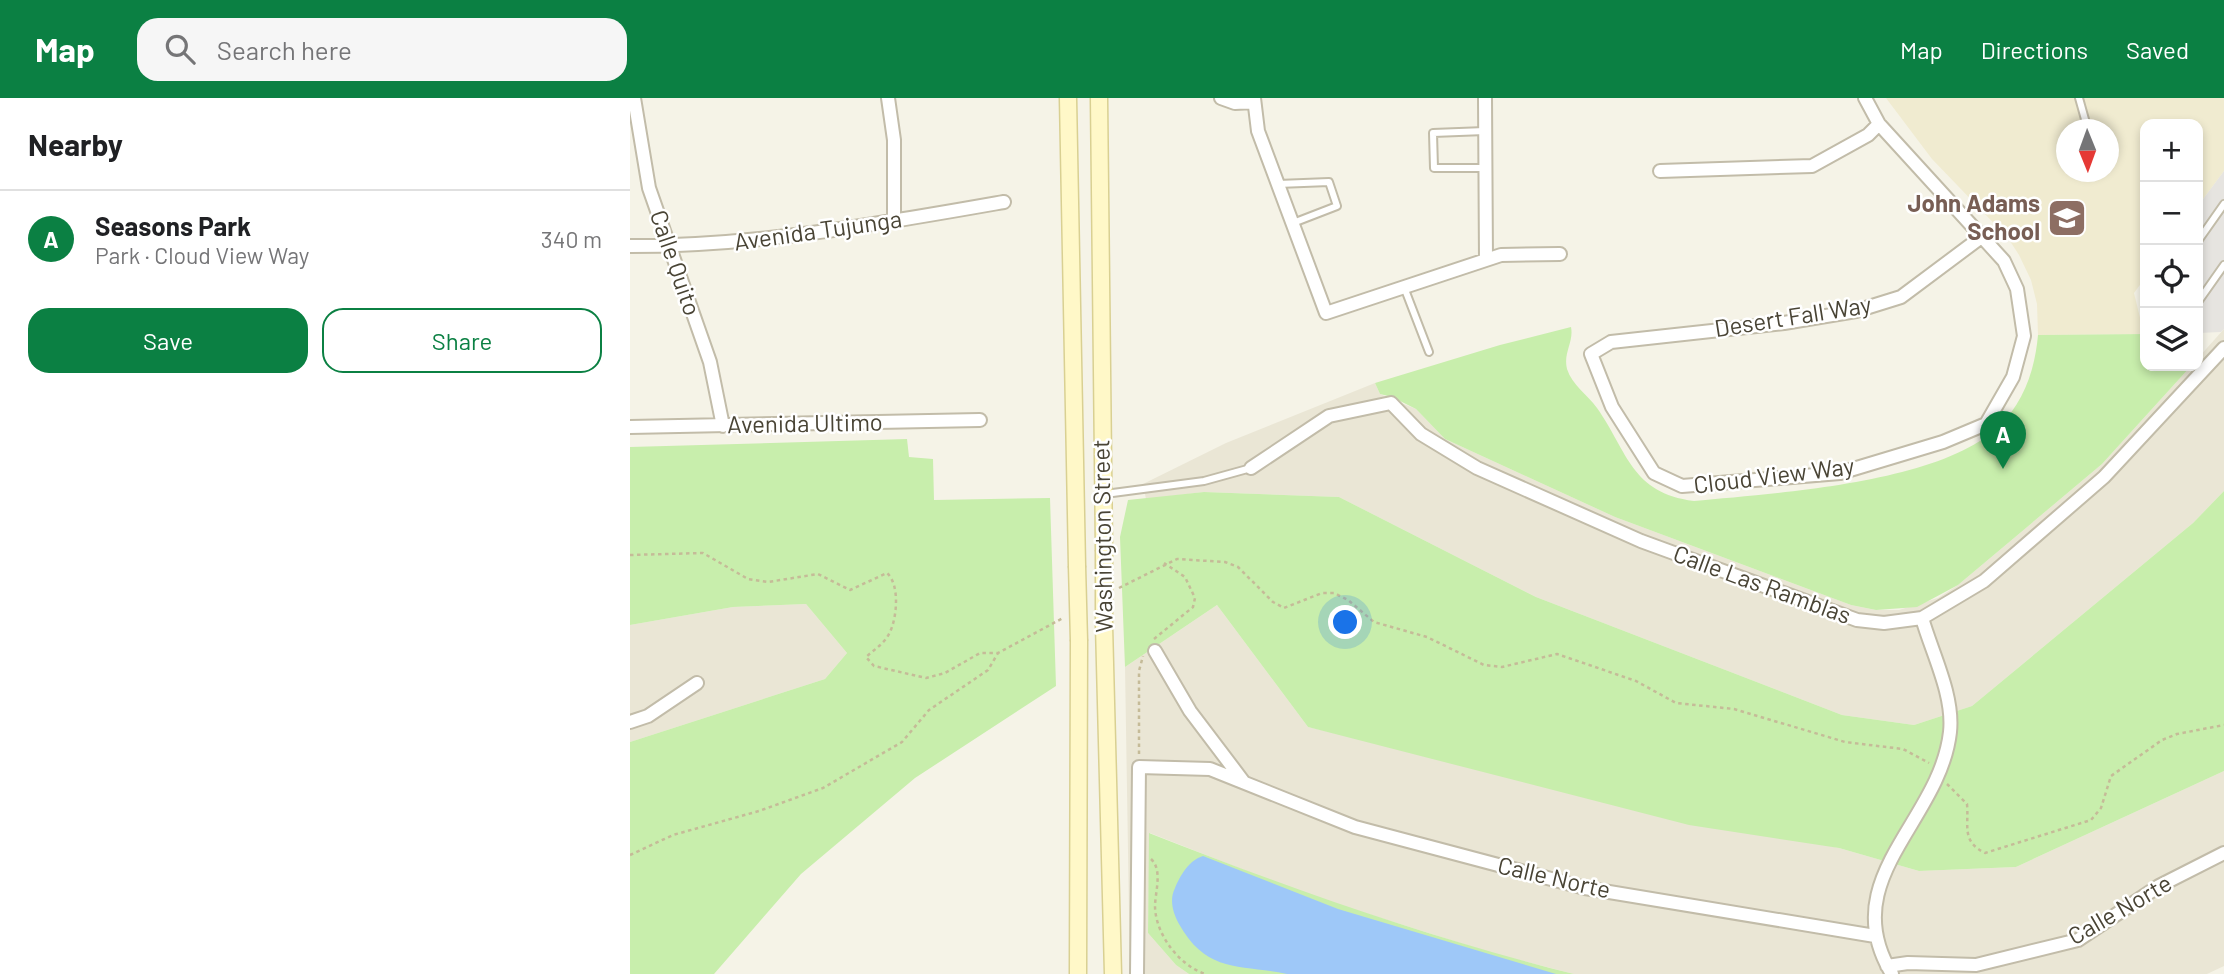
<!DOCTYPE html>
<meta charset="utf-8">
<style>
:root{--surface:#fff;--page:#f6f6f6;--text:#202124;--muted:#757577;--line:#e0e0e0;--accent:#0b8043}
body{margin:0;font-family:Barlow,sans-serif;background:var(--page);color:var(--text)}
.controls{position:absolute;right:21px;top:21px;display:grid;overflow:hidden;border-radius:14px;box-shadow:0 4px 10px #0003}
.controls button{width:63px;height:63px;display:grid;place-items:center;padding:0;border:0;border-bottom:2px solid var(--line);background:var(--surface);color:var(--text);font:35px sans-serif}
.compass{position:absolute;left:1426px;top:21px;width:63px;height:63px;border-radius:50%;background:var(--surface);box-shadow:0 4px 10px #0003;rotate:179deg}
.you{position:absolute;left:716px;top:525px;width:24px;height:24px;margin:-18px;border:5px solid #fff;border-radius:50%;background:#1a73e8;box-shadow:0 0 0 10px #1a73e833}
.badge{display:grid;place-items:center;width:46px;height:46px;border-radius:50%;background:var(--accent);color:#fff;font-size:23px;font-weight:700}
.pin{position:absolute;translate:-50% -58px;filter:drop-shadow(0 2px 4px #0008)}
.pin::after{content:'';position:absolute;top:37px;width:24px;height:21px;background:inherit;clip-path:polygon(0 0,100% 0,50% 100%)}
.list{margin:0;padding:0;list-style:none}
h2{display:flex;justify-content:space-between;align-items:center;height:91px;margin:0;padding:0 28px;font-size:30px}
h2 small{font-size:23px;font-weight:400;color:var(--muted)}
.list li{display:grid;grid-template-columns:46px 1fr auto;gap:21px;align-items:center;box-sizing:border-box;height:98px;padding:0 28px;border-top:2px solid var(--line)}
.list b{display:block;font-size:26px;white-space:nowrap}
.list p{margin:0;font-size:23px;white-space:nowrap;color:var(--muted)}
.list em{font-size:23px;font-style:normal;color:var(--muted)}
.actions{display:flex;gap:14px;padding:21px 28px}
.actions a{flex:1;padding:16px 0;border:2px solid var(--accent);border-radius:21px;text-align:center;font-size:24px;color:var(--accent)}
.actions .main{background:var(--accent);color:#fff}
.icon{flex:none;width:38px;height:38px;fill:none;stroke:currentColor;stroke-width:2;stroke-linecap:round;stroke-linejoin:round}
.map{position:relative;flex:none;width:1594px;height:876px;overflow:hidden}
header{display:flex;align-items:center;gap:42px;box-sizing:border-box;height:98px;padding:0 35px;background:var(--accent);color:#fff}
header strong{font-size:33px}
nav{display:flex;gap:38px;margin-inline-start:auto;font-size:24px}
.search{width:490px;height:63px;background:var(--page);display:flex;align-items:center;gap:18px;box-sizing:border-box;padding:0 24px;border-radius:21px;color:var(--muted);font-size:26px}
main{display:flex}
aside{flex:1;background:var(--surface)}
.map>svg:first-child{display:block}
</style>
<header>
<strong>Map</strong>
<div class="search"><svg class="icon" aria-label="search" viewBox="0 0 24 24"><circle cx="10" cy="10" r="6"/><path d="M15 15l6 6"/></svg>Search here</div>
<nav><a>Map</a><a>Directions</a><a>Saved</a></nav>
</header>
<main>
<aside>
<h2>Nearby<small></small></h2>
<ul class="list">
<li><span class="badge">A</span><div><b>Seasons Park</b><p>Park · Cloud View Way</p></div><em>340 m</em></li>
</ul>
<div class="actions"><a class="main">Save</a><a>Share</a></div>
</aside>
<div class="map">
<svg width="1594" height="876" viewBox="0 0 1594 876">
<rect width="100%" height="100%" fill="#f5f3e7"/>
<path fill="#eae6d5" d="M1594 231V393L1563 425 1342 608 1284 627 1212 617 906 499 709 399 574 394 516 401 513 386 596 345 745 285 750 296 786 311 815 341 985 419 1221 507 1246 512H1269L1308 500 1328 487 1472 366 1561 268H1568V260Z
M176 506 217 555 195 581 0 644V527L103 509Z
M587 507 678 629 1209 750 1289 773 1386 769 1594 673V868L1577 876H944L865 856 675 796 520 735 518 835 546 867 559 876H500L495 569Z"/>
<path fill="#f0ebd0" fill-rule="evenodd" d="M1256 0H1594V73L1568 108V26H1515V180L1504 195 1514 236 1408 237 1407 206 1401 182 1389 157 1378 140 1302 61ZM1436 32H1478V74H1436Z"/>
<path fill="#c8eeac" d="M941 229C944 244 933 255 937 271 942 287 958 297 967 310 998 354 1001 395 1064 403 1145 395 1308 386 1368 329 1394 305 1405 271 1408 237L1515 236V268H1561L1472 366 1328 487 1287 509 1246 512 1221 507 985 419 815 341 786 311 762 299 750 296 745 285 870 247Z
M277 341 279 359 303 361 304 402 420 400 426 588 285 680 171 776 84 876H0V644L195 581 217 555 176 506 103 509 0 527V349Z
M1594 393V673L1386 769 1289 773 1209 750 1059 727 678 629 587 507 495 569 490 439 498 402 574 394 709 399 906 499 1212 617 1284 627 1342 608 1563 425Z
M519 735C659 790 799 840 944 876H559L546 867 518 835Z"/>
<path fill="#e6e4e0" d="M1594 73V231L1591 234 1568 235V108Z"/>
<path fill="#9ec8f8" d="M573 758 708 811 926 876H657C610 866 577 876 549 826 543 815 539 802 545 790 550 778 559 762 573 758Z"/>
<g fill="none" stroke-linecap="round" stroke-linejoin="round">
<g stroke="#c2bca9" stroke-width="10">
<path id="service" d="M1449 0 1458 32
M855 33 803 35 804 70H855
M648 86 699 84 707 108 663 125
M1568 143 1594 106
M774 189 799 254
M1568 204 1594 167
M475 396 574 383 621 370"/>
</g>
<g stroke="#c2bca9" stroke-width="16">
<path id="minor" d="M4 0 19 90 80 264 93 328
M258 0 264 42V123
M591 0 605 5 624 4
M624 0 628 33 696 215 871 157 930 156
M855 0 856 161
M1235 0 1249 26 1374 163 1387 191 1394 238 1383 279 1356 326 1313 344 1210 375 1052 388 1024 375 982 309 961 256 981 244 1154 225 1226 213 1271 199 1350 140
M1030 73 1182 68 1238 37 1249 26
M0 148C127 148 249 126 374 104
M0 329 350 322
M621 370 699 318 761 305 791 336 847 370 1011 443 1227 522 1254 525 1292 520 1354 483 1474 379 1594 250
M525 553 560 613 613 683
M0 624 18 618 67 585
M1257 868 1278 865 1346 867 1448 842 1529 788 1594 755
M507 876 509 669 580 671 725 729 955 790 1245 838
M1262 876C1204 781 1310 724 1320 634 1324 597 1302 555 1292 520"/>
</g>
<g stroke="#d9d092" stroke-width="19">
<path id="secondary" d="M438 0 447 468
M469 0 474 452
M474 527 483 876
M448 876 449 543"/>
</g>
<path stroke="#c5bb98" stroke-width="2.5" stroke-dasharray="3.5 3.5" stroke-linecap="butt" d="M0 457 73 455 118 481 138 484 188 476 220 492 257 475C270 487 267 519 260 534 255 545 245 551 236 559L244 568 296 580 315 575 350 555H368L433 520
M489 490 547 461 595 464 608 469 643 504 654 510 692 495H704L718 502 744 524 797 539 854 567 872 569 927 556 1006 583 1046 605 1104 611 1215 644 1273 651 1299 665
M524 541 563 509 565 500 555 479 534 465
M509 656V573L513 558
M1317 686 1337 706C1339 728 1331 743 1355 755L1461 722 1471 710 1481 678 1532 642 1547 636 1594 627
M0 757 43 737 129 713 193 690 272 644 299 612 358 572 368 555
M521 761C533 772 525 794 525 809 526 837 549 867 575 876"/>
<use href="#service" stroke="#fff" stroke-width="6"/>
<use href="#minor" stroke="#fff" stroke-width="12"/>
<use href="#secondary" stroke="#fff8c8" stroke-width="16"/>
<g stroke="#d9d092" stroke-width="19" stroke-linecap="butt">
<path id="secondary-bridge" d="M474 452V527
M447 468 449 543"/>
</g>
<use href="#secondary-bridge" stroke="#fff8c8" stroke-width="16"/>
</g>
<defs>
<g id="school-square" transform="scale(2.0125)"><rect x="-9" y="-9" width="18" height="18" rx="4" fill="#8d6e63" stroke="#fff"/><path d="M0-5L7-2L0 1L-7-2ZM-4 1L0 2.5L4 1V4Q0 6-4 4Z" fill="#fff"/></g>
</defs>
<g fill-rule="evenodd">
<use href="#school-square" x="1437" y="120"/>
</g>
<g text-anchor="middle" stroke-width="5" stroke-linejoin="round" paint-order="stroke">
<g font-size="24" font-weight="bold" fill="#785e54" stroke="#fff" text-anchor="end">
<text x="1410" y="114">John Adams<tspan x="1410" dy="28">School</tspan></text>
</g>
<g font-size="24" fill="#494435" stroke="#fff">
<text transform="translate(188 133) rotate(-8)" y="8">Avenida Tujunga</text>
<text transform="translate(45 165) rotate(71)" y="8">Calle Quito</text>
<text transform="translate(1163 219) rotate(-9)" y="8">Desert Fall Way</text>
<text transform="translate(175 326) rotate(-1)" y="8">Avenida Ultimo</text>
<text transform="translate(1144 378) rotate(-7)" y="8">Cloud View Way</text>
<text transform="translate(473 438) rotate(-91)" y="8">Washington Street</text>
<text transform="translate(1132 487) rotate(20)" y="8">Calle Las Ramblas</text>
<text transform="translate(924 780) rotate(13)" y="8">Calle Norte</text>
<text transform="translate(1490 812) rotate(-30)" y="8">Calle Norte</text>
</g>
</g>
</svg>
<div class="controls">
<button>+</button>
<button>−</button>
<button><svg class="icon" aria-label="locate" viewBox="0 0 24 24"><circle cx="12" cy="12" r="6"/><path d="M12 2v4M12 18v4M2 12h4M18 12h4"/></svg></button>
<button><svg class="icon" aria-label="layers" viewBox="0 0 24 24"><path d="M12 4l9 5-9 5-9-5zM3 14l9 5 9-5"/></svg></button>
</div>
<svg class="compass" viewBox="-18 -18 36 36"><path d="M0-13l5 13h-10z" fill="#e53935"/><path d="M0 13l5-13h-10z" fill="#757577"/></svg>
<div class="you"></div>
<div class="pin badge" style="left:1373px;top:371px">A</div>
</div>
</main>
